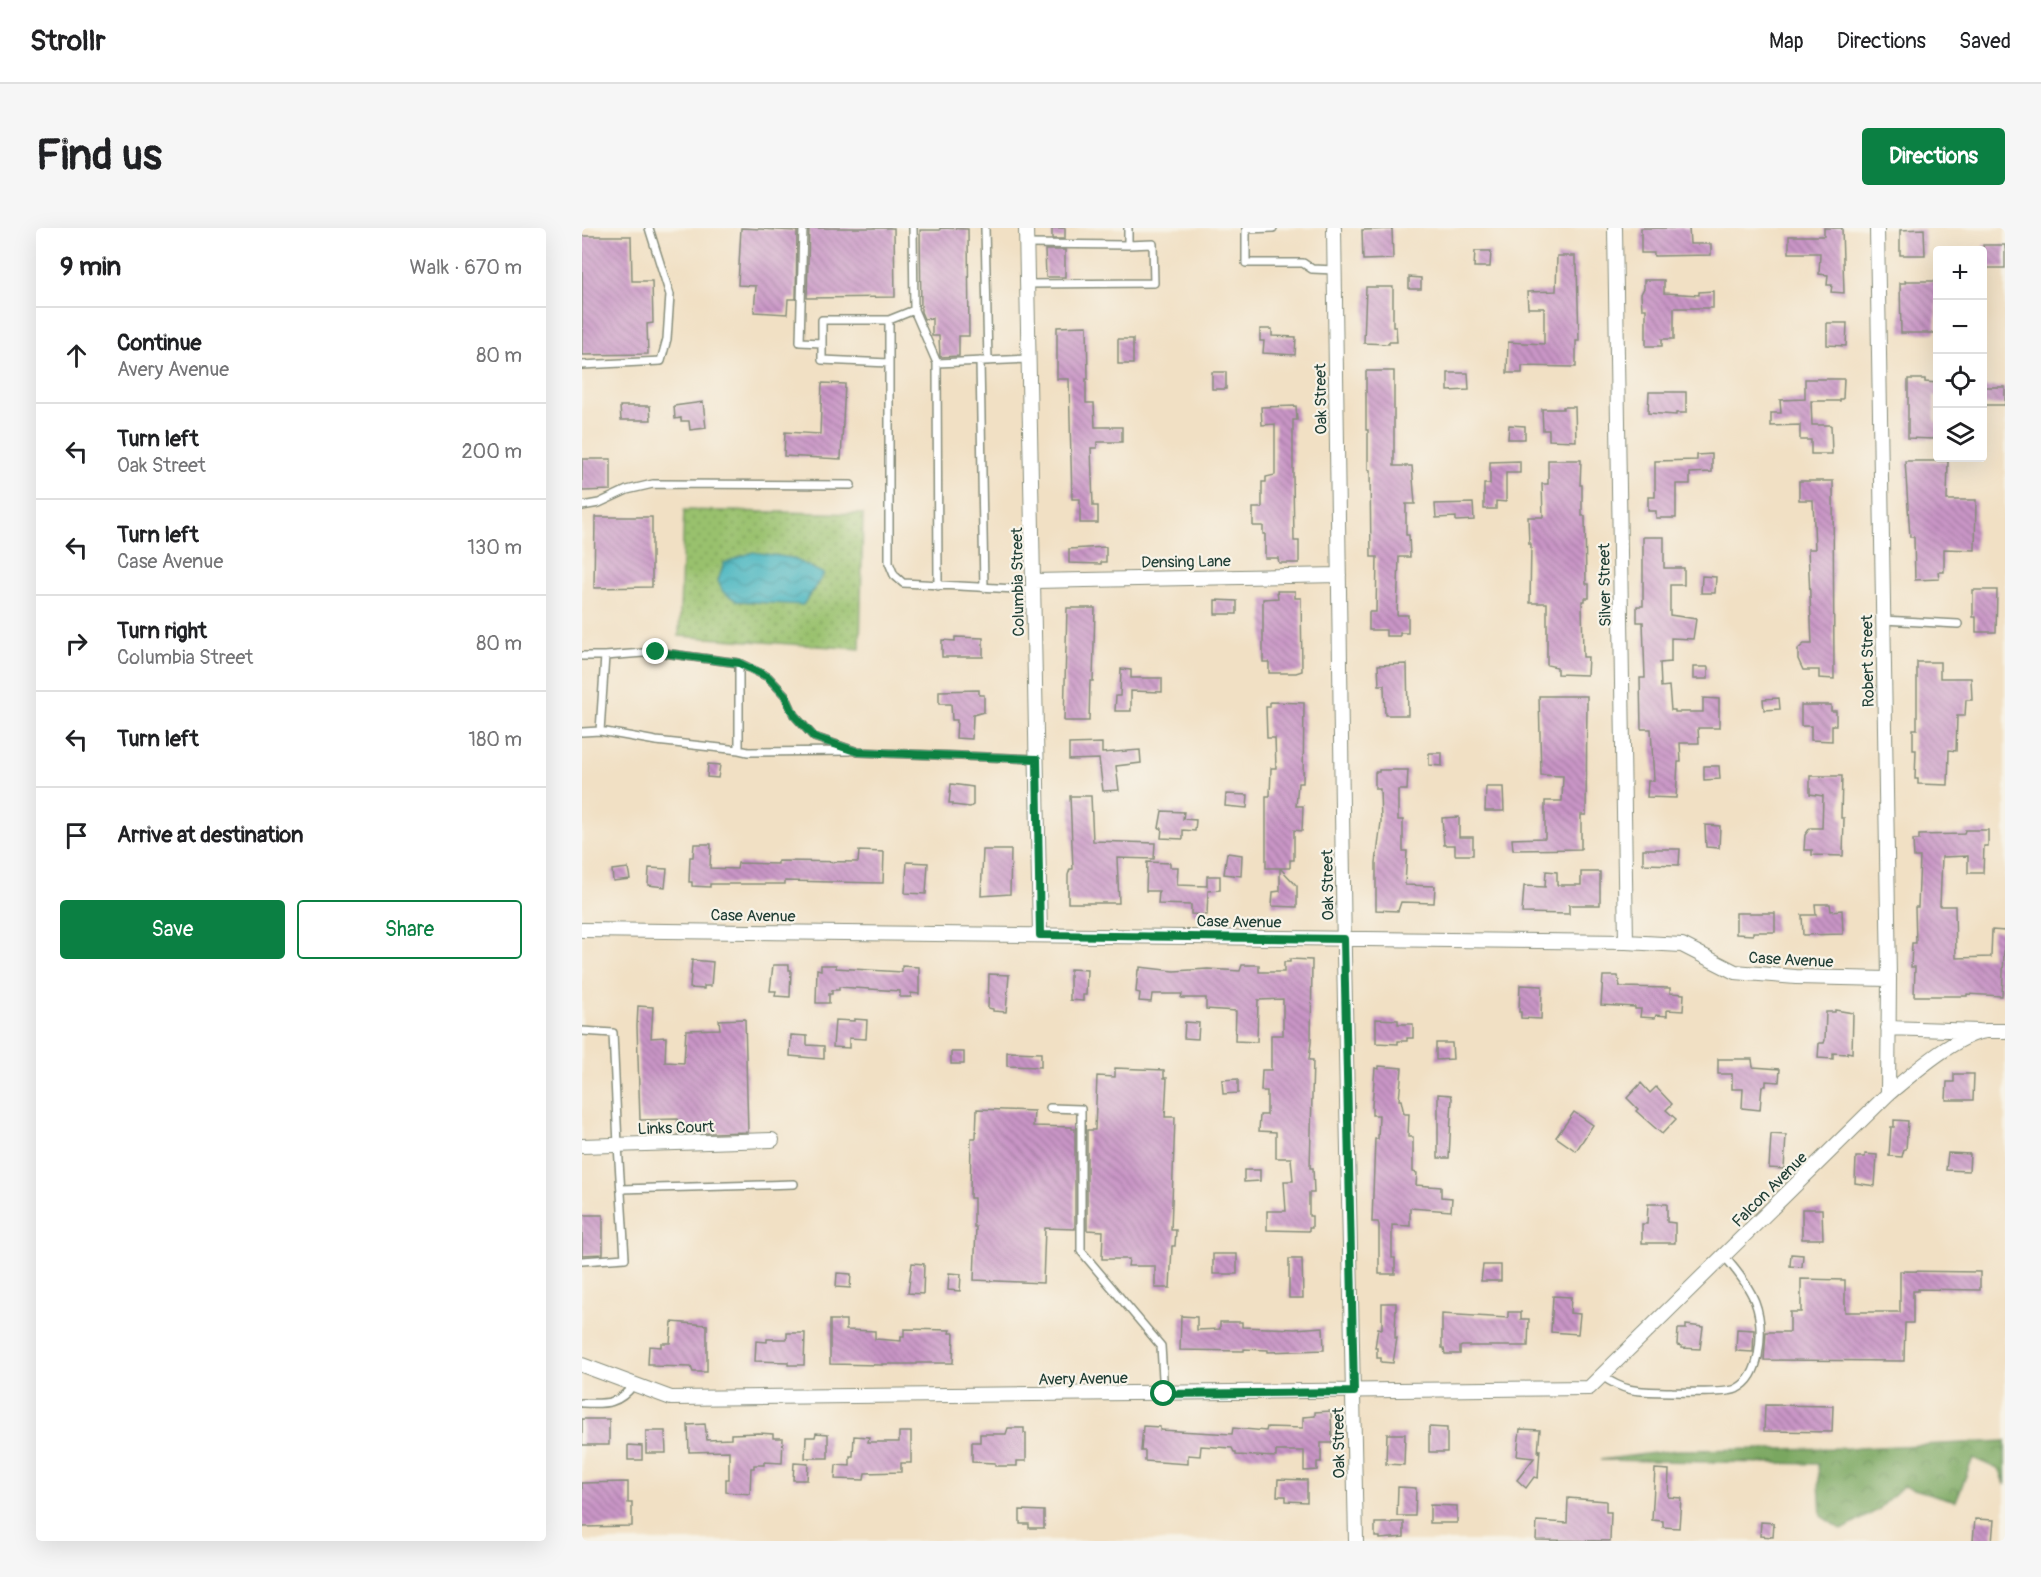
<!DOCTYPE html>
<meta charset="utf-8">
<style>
:root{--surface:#fff;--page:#f6f6f6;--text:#202124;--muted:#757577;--line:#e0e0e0;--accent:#0b8043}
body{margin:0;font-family:Pangolin,sans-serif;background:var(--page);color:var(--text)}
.controls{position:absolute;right:18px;top:18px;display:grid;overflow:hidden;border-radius:6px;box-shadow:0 6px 24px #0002}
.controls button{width:54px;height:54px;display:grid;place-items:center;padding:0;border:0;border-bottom:2px solid var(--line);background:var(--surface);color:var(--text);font:30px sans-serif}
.stop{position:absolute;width:18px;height:18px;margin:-14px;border:4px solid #0b8043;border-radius:50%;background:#fff}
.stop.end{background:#0b8043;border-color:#fff;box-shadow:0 2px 6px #0008}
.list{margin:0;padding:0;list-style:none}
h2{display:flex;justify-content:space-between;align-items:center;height:78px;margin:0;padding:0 24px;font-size:26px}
h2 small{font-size:20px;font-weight:400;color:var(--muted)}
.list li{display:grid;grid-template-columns:39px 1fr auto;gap:18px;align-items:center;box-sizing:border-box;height:96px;padding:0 24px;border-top:2px solid var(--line)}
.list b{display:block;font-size:22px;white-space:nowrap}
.list p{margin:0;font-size:20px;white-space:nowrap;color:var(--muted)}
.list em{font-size:20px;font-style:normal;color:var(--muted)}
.actions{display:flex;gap:12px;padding:18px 24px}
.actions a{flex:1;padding:14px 0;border:2px solid var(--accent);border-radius:6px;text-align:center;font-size:21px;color:var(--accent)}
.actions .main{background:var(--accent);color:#fff}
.icon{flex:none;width:33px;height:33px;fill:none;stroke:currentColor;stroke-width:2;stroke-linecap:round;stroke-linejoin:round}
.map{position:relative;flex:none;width:1423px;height:1313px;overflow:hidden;border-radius:6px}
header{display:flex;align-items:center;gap:36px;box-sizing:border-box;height:84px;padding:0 30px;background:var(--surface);border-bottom:2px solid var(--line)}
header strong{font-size:28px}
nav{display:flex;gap:33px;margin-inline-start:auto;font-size:21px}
.intro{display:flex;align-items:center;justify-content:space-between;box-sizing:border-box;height:144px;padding:0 36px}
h1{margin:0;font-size:42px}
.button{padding:15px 27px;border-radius:6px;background:var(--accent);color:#fff;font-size:21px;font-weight:700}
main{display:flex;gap:36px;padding:0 36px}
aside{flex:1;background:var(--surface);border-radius:6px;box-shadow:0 6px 24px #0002}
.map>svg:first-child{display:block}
</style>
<header>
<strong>Strollr</strong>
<nav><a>Map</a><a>Directions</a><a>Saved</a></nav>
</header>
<div class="intro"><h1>Find us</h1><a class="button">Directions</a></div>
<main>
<aside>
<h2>9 min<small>Walk · 670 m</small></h2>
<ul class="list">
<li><svg class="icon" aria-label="ahead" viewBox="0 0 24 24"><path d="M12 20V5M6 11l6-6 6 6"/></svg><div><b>Continue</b><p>Avery Avenue</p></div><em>80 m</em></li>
<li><svg class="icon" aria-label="left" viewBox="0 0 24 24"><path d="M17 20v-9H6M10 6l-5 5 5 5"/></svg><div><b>Turn left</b><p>Oak Street</p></div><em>200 m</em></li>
<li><svg class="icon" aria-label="left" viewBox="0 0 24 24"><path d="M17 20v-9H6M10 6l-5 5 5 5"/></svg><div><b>Turn left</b><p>Case Avenue</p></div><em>130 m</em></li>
<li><svg class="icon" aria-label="right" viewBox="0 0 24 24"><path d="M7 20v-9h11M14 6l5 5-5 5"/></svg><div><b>Turn right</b><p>Columbia Street</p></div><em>80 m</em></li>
<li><svg class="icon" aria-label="left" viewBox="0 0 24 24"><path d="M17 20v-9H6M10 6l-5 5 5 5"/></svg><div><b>Turn left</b></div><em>180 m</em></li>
<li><svg class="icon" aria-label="arrive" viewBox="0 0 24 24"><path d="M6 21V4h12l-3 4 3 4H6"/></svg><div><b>Arrive at destination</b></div></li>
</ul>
<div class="actions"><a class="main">Save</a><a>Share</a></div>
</aside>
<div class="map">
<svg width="1423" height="1313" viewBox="0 0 1423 1313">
<defs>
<pattern id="grass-dots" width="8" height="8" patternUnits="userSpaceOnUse" patternTransform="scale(1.5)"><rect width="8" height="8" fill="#99c16d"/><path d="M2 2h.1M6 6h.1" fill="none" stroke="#7c9e5a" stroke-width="1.8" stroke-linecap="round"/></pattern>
<pattern id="forest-crowns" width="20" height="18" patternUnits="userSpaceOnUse" patternTransform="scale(1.5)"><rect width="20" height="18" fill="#7aa760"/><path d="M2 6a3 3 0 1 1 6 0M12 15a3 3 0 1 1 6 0" fill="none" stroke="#638950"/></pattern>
<pattern id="water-waves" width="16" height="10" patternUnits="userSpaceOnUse" patternTransform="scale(1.5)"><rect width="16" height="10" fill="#47b5c0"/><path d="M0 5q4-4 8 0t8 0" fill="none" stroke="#3b949d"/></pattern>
<pattern id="building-back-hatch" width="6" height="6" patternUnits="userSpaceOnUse" patternTransform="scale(1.5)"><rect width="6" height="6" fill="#c995c6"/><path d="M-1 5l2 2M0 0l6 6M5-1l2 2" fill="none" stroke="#a37ba2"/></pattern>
</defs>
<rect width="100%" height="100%" fill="#f7f3e8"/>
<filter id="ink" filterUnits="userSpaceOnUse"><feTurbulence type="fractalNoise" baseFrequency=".0167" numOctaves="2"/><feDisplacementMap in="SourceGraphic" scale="12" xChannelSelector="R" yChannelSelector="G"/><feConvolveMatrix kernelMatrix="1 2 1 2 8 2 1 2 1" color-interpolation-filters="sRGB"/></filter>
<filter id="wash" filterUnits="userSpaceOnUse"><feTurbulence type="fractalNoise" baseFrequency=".008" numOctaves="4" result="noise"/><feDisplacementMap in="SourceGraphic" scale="24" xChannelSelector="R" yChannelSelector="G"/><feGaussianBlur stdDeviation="1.35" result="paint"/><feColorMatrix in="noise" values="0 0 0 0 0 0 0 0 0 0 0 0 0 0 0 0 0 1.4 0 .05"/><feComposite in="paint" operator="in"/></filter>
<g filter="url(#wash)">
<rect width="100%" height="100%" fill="#f1e0c4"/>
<path fill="url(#grass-dots)" stroke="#5c7f50" stroke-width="1.5" d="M102 282 281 286 278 421 97 408Z"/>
<path fill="url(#forest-crowns)" stroke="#4c724a" stroke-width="1.5" d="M1423 1213V1257L1418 1242 1391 1230 1374 1273 1321 1258 1296 1282 1260 1302 1239 1288 1236 1236 1018 1232 1094 1222 1275 1220Z"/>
<path fill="url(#water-waves)" stroke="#33797a" stroke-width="1.5" d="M171 324 210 330 242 346 221 377 155 373 141 364 136 353 142 335Z"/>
<g id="blocks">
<path fill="url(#building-back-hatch)" d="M159 0 215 3 214 71H206L205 86 172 84 174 58 156 57Z
M227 0H312L313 69 225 70Z
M358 0 386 1 387 108H377V128L358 129 357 108H350V90L342 91 339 84 338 2H358Z
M470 0H483V11H470Z
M1059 0H1107L1108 16H1129V27L1072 28V25H1059Z
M1242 0H1260L1262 65 1249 64 1250 57H1245L1246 47 1237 46 1238 25H1207V8H1242Z
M810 1 811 31 781 32 780 2Z
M1342 1 1343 27H1318V2Z
M0 8H49L50 53H70L71 95 65 96 66 126 0 127Z
M1401 17H1423V40H1401Z
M463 22H483V49H464Z
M893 23H909L908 39H892Z
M975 28H993V37H995L997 113H994V139L940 138V145H925L926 114 962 116V80H946L945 64 974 63Z
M827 49 839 50V61H827Z
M1062 52H1082V65L1117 67V64L1131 63V80H1092V111H1080V118H1064V81H1060L1059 66 1062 60Z
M1323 53H1356L1353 105H1319L1318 55H1324Z
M784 59H811V99H814L815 114H807V116L782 115Z
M1245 95H1265L1264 118 1245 117Z
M505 98 506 151H504V175H512L513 199H540V214H515V220H509L511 278H516V295H498V271H490L487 151H475V99Z
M678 101H690V108L714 109 713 127 681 125 682 113H678Z
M536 111H551V136H536Z
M784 143H812V238H830L833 276H824V307H827L828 329H817L815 387H826V405H818V408H804V402H787V384H794L795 329H789L788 242H786V202H784Z
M630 144H644V161H630Z
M866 145H886L887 162 866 163Z
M1223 151H1262L1261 171H1258V173H1229L1230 197H1249L1250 226H1229V212H1218V197L1189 198V185H1199L1198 172 1223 171Z
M1326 151H1343V154L1356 155V168H1352L1353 194H1356V209H1352V211L1326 210Z
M240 155 263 156 259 231 202 228 203 204 238 206Z
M1401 159H1423V177H1401Z
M1067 164H1104V185H1094V187L1066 185Z
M121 174 124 200 108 202 107 193H99V190L93 191 92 178Z
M38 178H68L69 192H39Z
M714 178 715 192H711V249L712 313H717V335H697L696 330H683V306H681V298H671V280H680V254H684V249L693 247V196L680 197 679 179Z
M981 179H993L994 213 967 212V202H961L960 181H981Z
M927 197 943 198V211H926Z
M1130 226V244L1108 245V256H1094V290H1074V283H1066V269H1073V233L1115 232V227Z
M0 231H29V262L0 263Z
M966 232H999L998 257H1000V288H1003L1004 356H1007V370H1003V373H1000L1001 429H1006L1005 447 975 446V439L965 437V375H948L949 316H947L946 289H961L960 256H966Z
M938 233V245H924V274L914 273V281H902V256H908V234Z
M1323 233H1366L1365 272H1394L1393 322 1362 321V344H1356L1357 351 1333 352 1332 309H1328Z
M1217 253H1251L1252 451 1237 450V442H1221L1216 431V421L1222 416H1230L1226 321H1233L1231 272H1217Z
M891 275 892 292 874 293V289L854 290 853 276Z
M13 289H70V359L12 360Z
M1061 309H1082V340H1102V357H1088V387L1114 391 1111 411 1089 410V434L1078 435 1079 459 1087 458 1089 482H1093V484H1121V470L1137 471V500H1116L1117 515H1098L1099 534H1096L1094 570 1065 569 1066 553H1072L1069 501H1059L1058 450H1063L1061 394H1055V378H1061Z
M524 319V334H519V336L487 335V321Z
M1120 348 1134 349 1133 365H1119Z
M1391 362H1415L1414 404H1394V389H1391Z
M695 363H713V370H719L720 443 714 445H687V434H681V371L696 370Z
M633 372 655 373V386H633Z
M485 380H513L511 453H508L507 493H482Z
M373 409 401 410V429H360V412L373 413Z
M1335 434H1358V450H1389L1390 472H1384L1383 488H1375L1374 523 1367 522 1366 557 1336 556V551H1333L1334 522H1331V501H1335Z
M825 436 826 487H803L802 457H797L796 437Z
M1111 439H1126V451H1111Z
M539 441 549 442V450H580V464L549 463V483H533L534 468H538Z
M397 462V467H402V484L391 487 390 511 374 510 375 492H370L369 476H357V463Z
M957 468H1005L1004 587H999V621L931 622 930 611 963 610V573H980L981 548 959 547Z
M1197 470 1198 481 1182 482 1181 471Z
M688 474 722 475 721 555H716L714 578H721L720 603 712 602V632H708V640H698L715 658V679L690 678 691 664 698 663V640H684V568H688L689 540H694L693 510H685L684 479H688Z
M1219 477H1249V483H1254V497H1250V513L1229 512V498H1219Z
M520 515V525L558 522 559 535 534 538 537 562 521 563 517 531 487 532V516Z
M847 525H860V538L847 537Z
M126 536 138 537 136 550 125 549Z
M1122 538H1137L1138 551 1122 552Z
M797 542H826L825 562H816V592H821V623H825L823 657 853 658 852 675 819 674 816 683 794 682V635L799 594 798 561H793V544H797Z
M1228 548H1260L1259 590H1262L1261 628 1230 627V622H1222L1223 607 1228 600H1240L1241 568 1228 566Z
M369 556 391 559V577L388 579 371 577V575H367Z
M904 559H921L922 583H903Z
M644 566 666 567 665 580 643 578Z
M488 568H509L511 613 573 615 572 631 535 630 537 675H486V647L488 641H491Z
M580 583 602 584 601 591 614 592 613 603 601 602V611L579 610 580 600H577Z
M877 589V609H891V627H873V617H862L860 590Z
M1123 597 1138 598 1137 620 1124 619Z
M1383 602H1406V618H1402L1401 645H1386V628L1360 629 1358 678H1373L1374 730 1409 729 1410 702 1423 703 1420 768 1385 766V768H1332L1333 739H1329L1330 715H1334L1333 679H1336L1338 629H1332L1331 612H1337V607L1382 606Z
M112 616H129L128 640 155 641 156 635 196 636V633L276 634 277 623 302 624 301 655 203 653V656H128V659L110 658V654H107L108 629H111Z
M1061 621H1098L1097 637 1061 636Z
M401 622H429L428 666 399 668Z
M645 625 660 627 659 648 642 646Z
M325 634 346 635 344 666 323 665Z
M565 634 588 635V639H596L595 657 625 658V648H638V662L626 663 625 687 609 686V677L576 676 577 663H564Z
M46 640 48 651 31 653 30 642Z
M67 640 85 641 83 659 66 657Z
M964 643 975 644V657H999V644H1018V677H987V686L940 685 942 658 963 659Z
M1233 676H1248L1249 683 1260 682 1261 706 1221 707 1220 687H1234Z
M1154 685H1193V704H1171V707L1154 706Z
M708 731 730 732 729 814 727 832H731L728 940H731L732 965H727V988H730V1000H727V1003L685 1002V983H704L702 953H711L709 930H694V904L677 903 678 887H685V863H679L680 842H689V807H701V771L676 772 675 814 653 813 654 783 624 781V770H599L600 766H570L569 774 557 773 558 765 554 764 556 742H558V739L592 743 626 741 658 743 660 737H677V744H702V734H708Z
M110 732 131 734 129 758H122V761L108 760Z
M191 737H207V742H209L208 769 193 768 194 763H188Z
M239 737H254V740L320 744V738L337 739V766L329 765V769H318V763L257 759V762H250V766H247V775H234L235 741 239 742Z
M488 741 505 742 504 767H501V773L488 772Z
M407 746 427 747 424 784 411 783V781L406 780Z
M1021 748H1036L1038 759 1088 760V765L1102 766 1101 783 1085 782V788L1074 787 1073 790 1058 789 1059 781H1053V779L1019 777Z
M938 757 960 758 959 791 939 790V784H937Z
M56 778 71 779 69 810 84 809 83 834 102 835 104 802 138 801 137 792 163 791 166 904 96 906V891L58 892 55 798Z
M1253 782 1271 785 1270 825 1265 824V826L1251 825V831L1236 830 1237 815H1242L1243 812 1244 784H1253Z
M272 791 285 792 284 811 267 810V820L251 819 253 792 272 793Z
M794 791 816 792V796H831V810H825V813H816V816L794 815Z
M603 794 617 795 616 811 602 810Z
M209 807 225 808V817L242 818V831L208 828Z
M854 815H870L871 831 854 832Z
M369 824H382V836H369Z
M425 824 459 825V839L425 838Z
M1136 831H1170L1171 839 1198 841 1197 854 1184 853V858H1180L1178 882 1160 880 1161 861H1150V846H1136Z
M797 838 820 840 817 872H819L822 886H827L826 909H831V944L835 945 834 957 859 959V969L870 970 869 983 828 980V998L810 997V1030H813V1046H797V997L796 994H790L793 911H796L797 887H790V878L793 840 797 841Z
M533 840 582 842V850H585L583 889H593L589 1002H594L593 1018H590L588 1060H573V1038H546L547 1031H520L521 1003 505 1002V902H513L515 848 533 849Z
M1372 846H1392L1391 872H1364L1365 854H1372Z
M656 851V865L641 866 640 852Z
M1059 855 1068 865 1074 859 1090 876 1084 882 1094 891 1080 906 1054 883 1056 881 1045 870Z
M856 866 869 867 870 870 867 930H856Z
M395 881 452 883 451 898 490 899V901H493V1001L463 1000 461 1055 392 1052 394 999H392V970H388L389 910H394Z
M992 884 1011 897 994 923 974 909Z
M1312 892 1326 893 1324 921H1322L1320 929 1307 928 1309 899H1312Z
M1189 906 1204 907 1202 941 1187 940Z
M1366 925 1388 926 1387 943 1364 942Z
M1283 926 1295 927 1293 958 1273 955 1274 929H1283Z
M662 942H678V953L662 954Z
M1066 976H1085V994L1093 995V1015H1060V996H1065Z
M1220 981H1240L1241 1011H1220Z
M0 987H21V1026L0 1027Z
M631 1026H655V1046H631Z
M1209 1026 1221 1027 1220 1039 1208 1038Z
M707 1031H720L721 1070H707Z
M330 1035 342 1036 341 1066 326 1065Z
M901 1037H919V1053H899Z
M1318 1043 1398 1044V1062L1336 1061V1063H1331V1095H1323L1322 1133 1182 1132 1184 1104H1208V1084H1219V1051L1263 1052V1084H1318Z
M255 1045 269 1046 268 1060 254 1059Z
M367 1045 379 1046 378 1063 366 1062Z
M971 1068 989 1069 988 1085 998 1086 996 1106 969 1104Z
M800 1075H814L813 1110H815L811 1135 799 1134V1130H795V1120H793L796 1100 800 1101Z
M926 1084H939V1091H947L946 1118H880L878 1119V1126H863L862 1120H860V1086L926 1090Z
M599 1088 615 1089V1102L638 1101V1094H660V1099L713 1101 741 1099 742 1122 686 1124V1122L662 1121V1123L598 1122Z
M248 1092H264V1102L293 1103V1111L319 1113V1109H322V1101L368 1102 367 1105H372L371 1135H335V1136H300V1137L248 1136Z
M90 1094 125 1097V1144H111L109 1139 71 1138V1136H66L67 1118 79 1119V1115H88Z
M1104 1097 1121 1099 1118 1121 1100 1120V1118L1095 1117 1096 1101H1104Z
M1155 1101 1172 1102 1171 1124 1154 1123Z
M205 1105H223L222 1137H206V1134L173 1133 174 1113 185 1114V1111H205Z
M1183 1177 1251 1178 1250 1204 1182 1203Z
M749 1183 750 1215H739V1234H735V1242L722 1243V1223H694V1229L654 1227V1224H652L650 1220 619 1218 618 1228 606 1227V1236L563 1233V1223H559L561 1198 578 1199V1202L650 1206 651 1200 684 1203 685 1199 721 1200V1189L733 1188V1184Z
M0 1191H27V1217H0Z
M123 1196 125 1212 149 1211V1206L177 1205 191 1206V1210H201L200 1235 182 1234V1237H172V1240H169L168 1266 144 1264V1251H147V1223L107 1224 106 1197Z
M847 1199 865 1200V1224H847Z
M426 1200H442V1205H444V1233H435V1238H413V1235L390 1234V1214H398V1206H424Z
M938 1201 958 1202 956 1225 958 1221 956 1250 952 1249 944 1260 935 1252 952 1230 935 1228Z
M64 1203H83L84 1225H64Z
M317 1204H329V1235H319V1244L283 1245 282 1252 253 1251 254 1237 268 1238V1228H271L272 1208 287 1209 286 1214H317Z
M234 1205 246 1206V1230H223L224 1209H233Z
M805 1206H823L822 1237 804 1236Z
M46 1217 60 1218V1232H46Z
M212 1235 226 1236 225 1252H211Z
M1073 1241 1087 1242 1086 1269 1099 1270 1097 1300 1081 1299V1293L1070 1292Z
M696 1251 725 1252V1274L704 1273V1268H695Z
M46 1254V1275H50V1298L0 1299V1255Z
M816 1259 834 1260 833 1288H815Z
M986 1270 1024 1273V1284H1029L1028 1313 954 1312 955 1293 985 1295Z
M848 1277 875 1278V1295H848Z
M438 1282 462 1283V1300H447V1296H438Z
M1393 1291 1412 1292 1410 1313H1391Z
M810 1294H822V1309L798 1311V1309H793V1295H810Z
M1179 1294 1192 1295 1191 1309 1178 1308Z"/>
</g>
</g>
<g filter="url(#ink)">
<use href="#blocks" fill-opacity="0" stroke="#888e7c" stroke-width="1.5"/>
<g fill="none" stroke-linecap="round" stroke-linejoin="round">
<g stroke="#888e7c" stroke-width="10">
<path id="service" d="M221 0 218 114 240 115
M331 0 332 82 355 135
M403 0 406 133
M691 0 664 1V35H721L730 41 753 42
M444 16 546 17
M445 56 572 55 571 16 546 17V0
M307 92 332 82
M398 133 402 360
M307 135 240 132V92H307V335L312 347 321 355 452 362
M0 137 79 133 85 111 88 67 67 0
M0 278 17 275 45 262 71 256 269 257
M356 358 355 135 447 131
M1301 392 1376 396
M0 428H23L18 503
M23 428 74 424 157 435 186 449 203 467 212 487 232 509 276 524 455 531
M157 435V522L166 524 267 523
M0 504 18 503 74 513 157 522
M0 803 31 805 36 917 43 1030 0 1033
M468 880 499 881V1023L579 1118 582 1166
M39 961 212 956
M1020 1148C1046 1166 1059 1163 1090 1164 1103 1164 1143 1166 1154 1161 1168 1154 1173 1142 1176 1128 1184 1083 1171 1061 1142 1028
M0 1175C23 1176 37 1177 52 1156"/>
</g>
<g stroke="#888e7c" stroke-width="16">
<path id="minor" d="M444 0 458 707
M752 0 762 727 774 1313
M1033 0 1044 714
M1295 0 1307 751 1306 866
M452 353 757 347
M0 702 1044 714 1100 717 1153 744 1214 749 1307 751
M1306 800 1397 803
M0 918 190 912
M0 1137 89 1170 1007 1160 1306 866C1329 847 1375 806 1404 803 1410 803 1417 803 1423 803"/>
</g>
<use href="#service" stroke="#fff" stroke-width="7"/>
<use href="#minor" stroke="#fff" stroke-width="14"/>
</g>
</g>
<g fill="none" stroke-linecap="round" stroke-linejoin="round" filter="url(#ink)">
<path stroke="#0b8043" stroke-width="8" d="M74 424 157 435 186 449 203 467 212 487 232 509 276 524 455 531 458 707 762 711 772 1164 582 1166"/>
</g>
<g text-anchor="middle" stroke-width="4.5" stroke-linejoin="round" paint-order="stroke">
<g font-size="16" fill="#1f3d34" stroke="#f7f3e8">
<text transform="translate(738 171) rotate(-91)" y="6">Oak Street</text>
<text transform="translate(604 333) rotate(-1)" y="6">Densing Lane</text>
<text transform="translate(435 354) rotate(-91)" y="6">Columbia Street</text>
<text transform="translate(1022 357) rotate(-91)" y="6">Silver Street</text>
<text transform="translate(1285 433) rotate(-91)" y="6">Robert Street</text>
<text transform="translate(745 657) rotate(-91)" y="6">Oak Street</text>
<text transform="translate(171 687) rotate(1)" y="6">Case Avenue</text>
<text transform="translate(657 693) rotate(1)" y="6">Case Avenue</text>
<text transform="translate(1209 731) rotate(3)" y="6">Case Avenue</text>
<text transform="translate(94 899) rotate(-2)" y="6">Links Court</text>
<text transform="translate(1187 961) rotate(-45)" y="6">Falcon Avenue</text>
<text transform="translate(501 1150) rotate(-1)" y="6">Avery Avenue</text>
<text transform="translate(756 1215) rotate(-91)" y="6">Oak Street</text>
</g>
</g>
</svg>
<div class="controls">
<button>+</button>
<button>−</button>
<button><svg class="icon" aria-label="locate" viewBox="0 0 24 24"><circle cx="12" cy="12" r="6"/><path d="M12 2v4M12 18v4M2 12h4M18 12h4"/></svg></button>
<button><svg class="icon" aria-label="layers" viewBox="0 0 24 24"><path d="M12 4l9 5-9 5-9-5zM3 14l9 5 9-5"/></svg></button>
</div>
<div class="stop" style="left:582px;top:1166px"></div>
<div class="stop end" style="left:74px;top:424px"></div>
</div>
</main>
